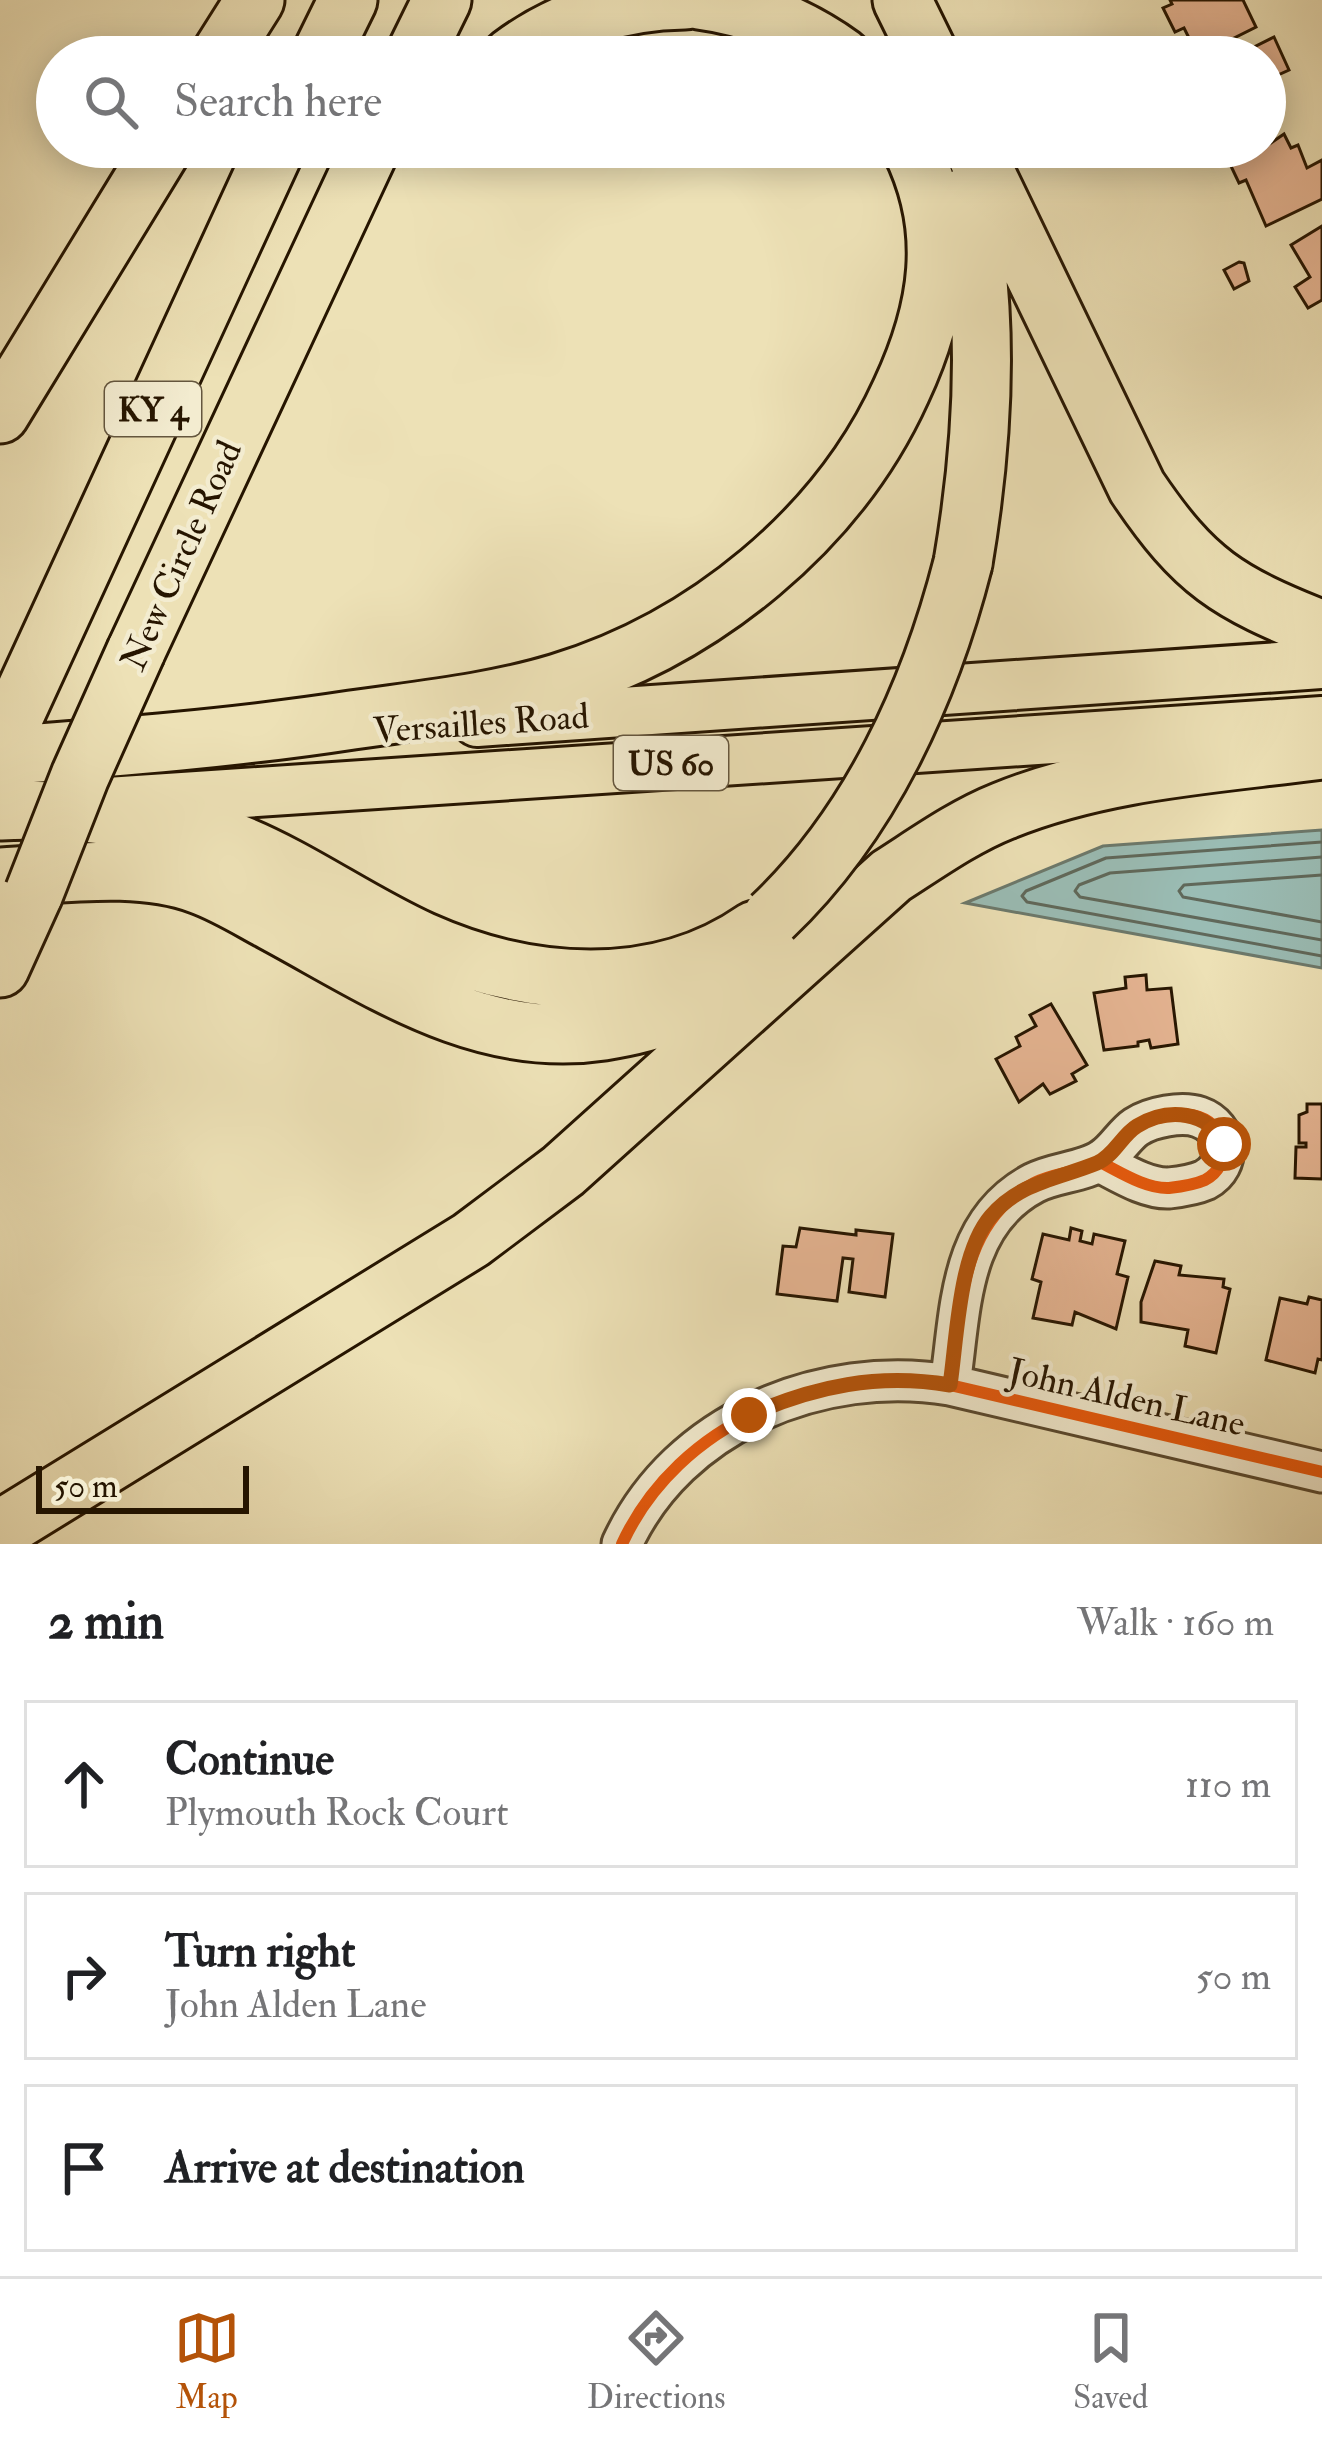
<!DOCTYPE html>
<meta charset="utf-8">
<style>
:root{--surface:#fff;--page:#f6f6f6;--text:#202124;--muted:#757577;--line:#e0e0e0;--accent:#b45309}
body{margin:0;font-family:"IM FELL Double Pica",serif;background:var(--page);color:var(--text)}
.scale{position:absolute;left:36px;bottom:30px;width:213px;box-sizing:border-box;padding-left:12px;border:6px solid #261500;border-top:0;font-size:33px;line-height:42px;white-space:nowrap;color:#261500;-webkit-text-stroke:9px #f3ecd0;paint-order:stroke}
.stop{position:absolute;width:36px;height:36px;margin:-27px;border:9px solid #b45309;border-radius:50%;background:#fff}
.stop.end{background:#b45309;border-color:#fff;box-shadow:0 3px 12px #0008}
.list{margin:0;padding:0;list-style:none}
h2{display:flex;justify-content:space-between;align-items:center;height:156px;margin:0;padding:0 48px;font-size:51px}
h2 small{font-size:39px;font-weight:400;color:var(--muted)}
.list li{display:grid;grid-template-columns:78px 1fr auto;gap:36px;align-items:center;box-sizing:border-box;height:168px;margin:0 24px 24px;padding:0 24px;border:3px solid var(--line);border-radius:0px}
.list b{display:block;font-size:45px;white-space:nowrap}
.list p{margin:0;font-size:39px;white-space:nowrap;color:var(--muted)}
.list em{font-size:39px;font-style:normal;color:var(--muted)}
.icon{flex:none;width:66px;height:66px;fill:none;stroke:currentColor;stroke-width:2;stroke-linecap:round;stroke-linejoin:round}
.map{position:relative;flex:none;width:1322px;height:1544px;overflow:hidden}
.search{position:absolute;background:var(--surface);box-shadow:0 6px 30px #0003;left:36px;right:36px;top:36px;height:132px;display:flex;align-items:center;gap:30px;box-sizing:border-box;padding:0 42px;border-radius:66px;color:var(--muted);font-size:45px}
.sheet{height:732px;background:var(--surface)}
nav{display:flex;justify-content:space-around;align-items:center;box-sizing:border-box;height:168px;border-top:3px solid var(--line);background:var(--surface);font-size:33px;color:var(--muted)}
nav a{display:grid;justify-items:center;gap:6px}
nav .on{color:var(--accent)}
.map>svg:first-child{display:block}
</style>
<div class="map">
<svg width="1322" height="1544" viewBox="0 0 1322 1544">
<rect width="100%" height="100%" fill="#ede1b6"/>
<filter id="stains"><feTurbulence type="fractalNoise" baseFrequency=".00167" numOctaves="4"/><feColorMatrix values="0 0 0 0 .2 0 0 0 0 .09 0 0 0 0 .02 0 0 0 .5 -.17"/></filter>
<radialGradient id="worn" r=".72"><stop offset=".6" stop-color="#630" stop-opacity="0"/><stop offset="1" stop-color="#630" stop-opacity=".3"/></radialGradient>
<path fill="#9abcb4" stroke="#6c796c" stroke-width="3" d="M1322 830V968L965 903 1103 846Z"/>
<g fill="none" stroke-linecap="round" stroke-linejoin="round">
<path stroke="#60685a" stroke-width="3" d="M1322 842 1106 858 1026 891 1022 896 1027 902 1322 956
M1322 857 1110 873 1079 885 1075 891 1080 897 1322 940
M1322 875 1184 885 1179 891 1183 897 1322 922"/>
</g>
<path fill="#e6b593" stroke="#261500" stroke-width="3" d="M1170 0H1243L1256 27 1198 56 1184 28 1175 32 1163 8 1172 4Z
M1274 37 1289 70 1265 81V57H1234Z
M1265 82 1278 119 1265 125Z
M1284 134 1291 148 1298 145 1307 168 1322 160V199L1266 226 1246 180 1239 183 1229 162 1265 147Z
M1322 226V300L1308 308 1295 287 1310 277 1291 245Z
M1239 262 1244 263 1249 281 1234 289 1224 270Z
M1146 975 1147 990 1171 988 1178 1044 1151 1048 1149 1040 1138 1042V1046L1104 1050 1094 993 1126 988 1125 977Z
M1051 1004 1087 1065 1072 1074 1076 1081 1050 1094 1043 1084 1019 1102 996 1059 1020 1046 1016 1037 1036 1026 1030 1015Z
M1307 1104H1322V1179L1295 1178 1296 1147H1306V1143H1299V1115L1307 1112Z
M800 1228 856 1235V1230L893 1234 885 1297 849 1292 853 1259 843 1258 837 1301 777 1294 783 1246 796 1247Z
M1071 1228 1082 1231 1080 1241 1092 1244 1094 1234 1125 1241 1117 1274 1128 1277 1116 1329 1075 1312 1072 1325 1033 1318 1041 1282 1032 1279 1043 1234 1069 1240Z
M1155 1261 1181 1266 1179 1275 1224 1279 1223 1287 1230 1289 1216 1353 1185 1346 1188 1330 1141 1322V1302Z
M1309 1297 1322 1300V1360L1318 1359 1315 1373 1266 1360 1280 1298 1307 1304Z"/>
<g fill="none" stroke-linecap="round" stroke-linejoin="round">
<g stroke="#58482e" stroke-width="45">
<path id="minor" d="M950 1385C961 1311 958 1223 1034 1183 1055 1172 1085 1172 1103 1159 1116 1151 1124 1135 1136 1127 1151 1117 1182 1111 1199 1117 1228 1127 1233 1165 1205 1180 1196 1184 1178 1187 1169 1188 1146 1189 1120 1172 1100 1162
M622 1544C678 1422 822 1364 950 1385L1322 1472"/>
</g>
<g stroke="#261500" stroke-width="54">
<path id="major" d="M477 722 1322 664
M108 802 1322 721"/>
</g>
<g stroke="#261500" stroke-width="63">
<path id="highway" d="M699 0C752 7 799 26 842 57
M902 0 930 57
M219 57 255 0
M320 57 348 0
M414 57 442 0
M511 57C562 19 622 1 685 0
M973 147 1137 487C1195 573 1227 592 1322 630
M0 414 163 147
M963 563C983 445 991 315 965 197
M136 651 371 147
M0 747 276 147
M0 756C118 747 235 738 352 720 421 710 492 703 558 683 703 639 838 530 901 391 939 310 952 230 911 147
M0 811C62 807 178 820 235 843 300 869 358 912 422 941 527 988 656 999 755 930
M0 877C64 874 138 862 200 885 225 894 249 909 273 922 377 978 479 1050 603 1031 662 1022 695 1007 742 970
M0 968 34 893
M0 1530 471 1240 563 1171 891 876C927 853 963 827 1003 811 1103 770 1216 764 1322 750"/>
</g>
<use href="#minor" stroke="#f3ecd0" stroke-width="39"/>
<use href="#major" stroke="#ede1b6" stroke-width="48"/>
<use href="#highway" stroke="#ede1b6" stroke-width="57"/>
<g stroke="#261500" stroke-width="63" stroke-linecap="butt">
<path id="highway-bridge" d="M34 893 80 776 136 651
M772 917C871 823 930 692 963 563"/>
</g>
<use href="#highway-bridge" stroke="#ede1b6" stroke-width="57"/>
<g stroke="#f3ecd0" stroke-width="20">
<path id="cycleway" d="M950 1385C961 1311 958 1223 1034 1183 1055 1172 1085 1172 1103 1159 1116 1151 1124 1135 1136 1127 1151 1117 1182 1111 1199 1117 1228 1127 1233 1165 1205 1180 1196 1184 1178 1187 1169 1188 1146 1189 1120 1172 1100 1162
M622 1544C678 1422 822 1364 950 1385L1322 1472"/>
</g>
<use href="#cycleway" stroke="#e8590c" stroke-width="12"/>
</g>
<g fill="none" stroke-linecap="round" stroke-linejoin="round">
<path stroke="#b45309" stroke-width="15" d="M749 1415C816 1386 878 1373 950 1385 957 1338 959 1253 991 1216 1020 1182 1058 1179 1097 1163 1114 1156 1122 1135 1137 1126 1168 1107 1209 1111 1224 1144"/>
</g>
<g text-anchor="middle" stroke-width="9" stroke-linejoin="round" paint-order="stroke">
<g fill="#f3ecd0" stroke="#64563e" stroke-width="3">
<rect x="105" y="382" width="96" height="54" rx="9"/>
<rect x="614" y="736" width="114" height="54" rx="9"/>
</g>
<g font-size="33" font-weight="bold" fill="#261500">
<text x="153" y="421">KY 4</text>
<text x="671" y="775">US 60</text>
</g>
<g font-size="36" fill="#261500" stroke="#f3ecd0">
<text transform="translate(180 555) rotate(-66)" y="13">New Circle Road</text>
<text transform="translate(481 722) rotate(-4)" y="13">Versailles Road</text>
<text transform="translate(1127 1396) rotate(13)" y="13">John Alden Lane</text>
</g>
</g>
<rect width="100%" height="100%" filter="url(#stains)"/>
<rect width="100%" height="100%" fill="url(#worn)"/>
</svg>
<div class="scale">50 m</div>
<div class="stop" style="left:1224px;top:1144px"></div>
<div class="stop end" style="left:749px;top:1415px"></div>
<div class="search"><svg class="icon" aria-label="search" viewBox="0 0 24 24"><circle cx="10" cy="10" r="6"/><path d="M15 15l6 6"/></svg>Search here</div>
</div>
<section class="sheet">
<h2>2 min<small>Walk · 160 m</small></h2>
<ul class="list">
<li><svg class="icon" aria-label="ahead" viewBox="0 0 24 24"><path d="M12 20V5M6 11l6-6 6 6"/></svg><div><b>Continue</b><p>Plymouth Rock Court</p></div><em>110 m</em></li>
<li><svg class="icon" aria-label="right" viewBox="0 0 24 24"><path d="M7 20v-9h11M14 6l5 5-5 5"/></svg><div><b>Turn right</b><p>John Alden Lane</p></div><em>50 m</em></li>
<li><svg class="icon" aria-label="arrive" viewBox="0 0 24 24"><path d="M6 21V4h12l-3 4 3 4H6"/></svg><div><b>Arrive at destination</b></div></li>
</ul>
</section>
<nav>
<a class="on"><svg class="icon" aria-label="map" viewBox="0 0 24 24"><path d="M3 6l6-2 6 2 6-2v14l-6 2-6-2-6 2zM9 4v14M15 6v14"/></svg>Map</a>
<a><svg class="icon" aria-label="directions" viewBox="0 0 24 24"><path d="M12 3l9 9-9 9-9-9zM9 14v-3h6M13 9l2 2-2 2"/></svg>Directions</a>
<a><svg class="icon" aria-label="saved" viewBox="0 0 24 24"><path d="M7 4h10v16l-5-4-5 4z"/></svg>Saved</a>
</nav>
